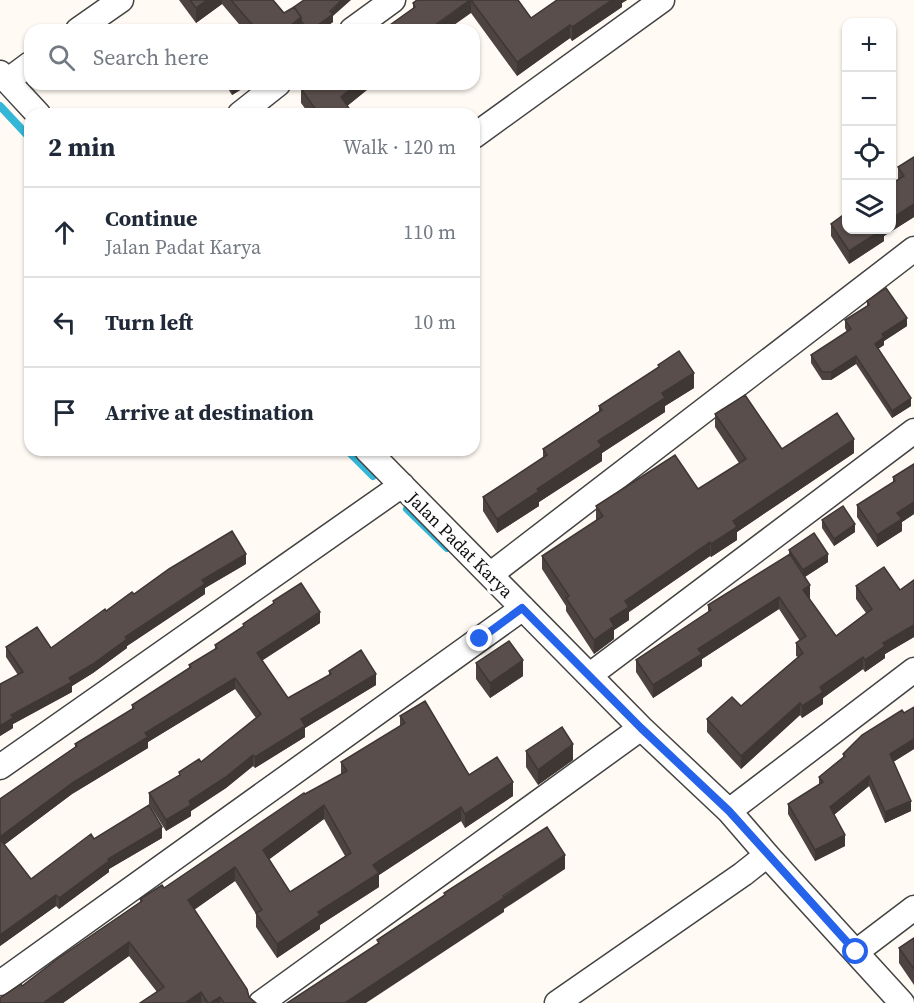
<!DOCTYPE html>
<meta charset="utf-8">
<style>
:root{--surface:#fff;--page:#f2f2f3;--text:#1f2937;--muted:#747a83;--line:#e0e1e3}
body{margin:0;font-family:"Source Serif 4",serif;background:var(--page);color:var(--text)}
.controls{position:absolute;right:18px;top:18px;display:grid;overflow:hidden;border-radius:12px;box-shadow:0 2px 4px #0004}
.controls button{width:54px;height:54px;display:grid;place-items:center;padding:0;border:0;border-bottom:2px solid var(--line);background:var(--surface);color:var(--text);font:30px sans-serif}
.stop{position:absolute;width:18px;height:18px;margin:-14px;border:4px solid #2563eb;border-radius:50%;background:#fff}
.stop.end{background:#2563eb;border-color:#fff;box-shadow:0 2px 6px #0008}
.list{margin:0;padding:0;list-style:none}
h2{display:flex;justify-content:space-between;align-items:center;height:78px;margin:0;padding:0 24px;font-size:26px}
h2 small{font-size:20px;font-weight:400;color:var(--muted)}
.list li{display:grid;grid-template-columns:39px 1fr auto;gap:18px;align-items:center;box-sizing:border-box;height:90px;padding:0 24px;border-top:2px solid var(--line)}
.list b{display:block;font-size:22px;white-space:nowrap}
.list p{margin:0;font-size:20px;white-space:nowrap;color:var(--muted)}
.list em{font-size:20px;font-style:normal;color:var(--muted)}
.icon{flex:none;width:33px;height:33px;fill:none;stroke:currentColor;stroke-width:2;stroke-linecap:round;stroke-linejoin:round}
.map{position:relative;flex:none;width:914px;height:1003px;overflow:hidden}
.search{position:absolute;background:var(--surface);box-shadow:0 2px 4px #0004;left:24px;top:24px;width:456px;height:66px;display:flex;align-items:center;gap:15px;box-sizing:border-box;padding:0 21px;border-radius:18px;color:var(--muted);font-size:22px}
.panel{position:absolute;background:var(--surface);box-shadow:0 2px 4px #0004;left:24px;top:108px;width:456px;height:348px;border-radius:18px}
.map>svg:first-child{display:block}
</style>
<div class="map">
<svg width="914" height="1003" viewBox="0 0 914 1003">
<rect width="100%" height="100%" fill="#fffaf3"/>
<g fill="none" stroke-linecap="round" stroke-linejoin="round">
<path stroke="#34b7d7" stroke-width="8" d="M0 106 30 138
M347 450 373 476
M407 509 447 548"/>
<g stroke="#434343" stroke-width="27">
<path id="minor" d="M78 30 121 0
M352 30 393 0
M0 73 38 114
M7 81 30 64
M240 114 278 84
M474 136 662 0
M367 450 641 728 729 811 767 855 902 1003
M491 574 914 249
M590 675 914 431
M0 767 402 485
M729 811 914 670
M856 952 914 908
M0 983 523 608
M261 1003 641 728
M557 1003 743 874 767 855"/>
</g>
<use href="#minor" stroke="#fff" stroke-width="24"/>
</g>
<path fill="#4d4340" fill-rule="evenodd" d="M179 0H273L284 13 333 16V22L321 30H302L301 29V30H244L222 4 196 23Z
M417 0H518L531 18 557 0H627L622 3V7L572 41 570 38 517 76 471 13 413 9V3Z
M225 84H250L232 95Z
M373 84V85L347 106 351 114H309L301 103V89Z
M914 157V217L884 236V241L849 264 831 236V224L898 180V167Z
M867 301 907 326 884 341V345L878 349 911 406 892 418 856 364 831 380H822L811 363V355L847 332 845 328V320L867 306Z
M658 365 694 388 665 406V412L602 453V461L539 502V506L497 533 483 511V497L543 458V449L599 411V406L658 368Z
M715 414 782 449 854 453 737 532V540L711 557 710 556 629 612V620L614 630V639L594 654 566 611V606L542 569V556L596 521V506L698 489 739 463 715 427Z
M914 464V514L902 522V531L877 547 857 517V505L893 482V477Z
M822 520 855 532 834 546 822 528Z
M789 550 828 562 805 577 810 598H809L836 636 866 613 856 599V586L900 590 914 580V637L885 654V658L865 672 863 669 823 698V704L802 718 800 715 741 769 707 732V719L741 706 798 657 796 656V643L800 641 779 609 702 659V666L653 698 636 672V660L708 613V605L789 555Z
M246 564 205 588V594L127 646V648L93 673 72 686V692L13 724V728L0 736V684L18 675 6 657V647L51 648 106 611 134 594Z
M273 601 320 623 262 660 288 698 329 675V671L376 685 305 728V737L255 768 253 766 226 788 191 811V816L166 831 149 804V793L179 776V772L201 762 256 718 235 689 148 742V748L72 794 4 845 31 879 94 839 162 838 109 869V872L59 909 56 906 0 946V799L75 747V744L132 710V705L189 668V665L215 649V645L243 627V624L273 604Z
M476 663 523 676 490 698 476 679Z
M400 716 469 775 513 796 465 828 461 821 379 875V887L320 925V929L277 958 256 927V914L235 881 194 910 249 997 256 1003H140L157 992 129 956 63 1003H0L22 986 140 902V899L164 888 305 794 341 775V762L400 726ZM324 819 345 856 290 892 269 859Z
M914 749 893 762 911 811 885 823 869 786 834 815 845 846 815 861 788 814V804L819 785V777L843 757V754Z
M526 751 573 760 538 785 526 767Z
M914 938V985L899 963V948Z"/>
<path fill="#3e3734" d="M207 0H222V4L196 23V8Z
M342 0H351L333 16V22L321 30H311Z
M471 0V13L447 30H428Z
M612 0H627L622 3V7L572 41V27Z
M301 17V30H285Z
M570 25V38L517 76V62Z
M232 84H250L232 95Z
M357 84H373V85L341 111V97Z
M914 204V217L884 236V241L849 264V251L882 230H891V219Z
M907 318V326L884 341V345L875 351V344L882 334Z
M856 356V364L831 380V372Z
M694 373V388L665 406V412L602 453V461L539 502V506L497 533V519L662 393Z
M911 398V406L892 418V411Z
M854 439V453L737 532V540L711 557V544L733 521Z
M914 502V514L902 522V531L877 547V535L897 513Z
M855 524V532L834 546V539Z
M710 542V556L629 612V620L614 630V639L594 654V640L610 619 625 601Z
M246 554V564L205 588V594L127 646V648L93 673 72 686V692L13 724V728L0 736V726L11 715 69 678 202 580Z
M828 554V562L803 578V570Z
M810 585V598L803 602V590Z
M779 597V609L702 659V666L653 698V685L698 649Z
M320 612V623L257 664V653Z
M914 625V637L885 654V658L865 672V660L883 643Z
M863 657V669L823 698V704L802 718V706L820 687Z
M523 660V676L490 698V683Z
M376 674V685L305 728V737L255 768V757L301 719Z
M235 678V689L148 742V748L72 794 0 848V837L72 783 145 733Z
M800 703V715L741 769V756Z
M914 739V749L890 764V754Z
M573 744V760L538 785V770Z
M253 755V766L226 788 191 811V816L166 831V820L189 801Z
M869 776V786L830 818V807Z
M513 782V796L465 828V814Z
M911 801V811L885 823V812Z
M324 805V819L263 864V850Z
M461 807V821L379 875V887L320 925V929L277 958V944L373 865Z
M162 827V838L109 869V872L59 909V898L108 859Z
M845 835V846L815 861V850Z
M565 855V869L504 909V912L366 1003H345Z
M235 867V881L188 914V900Z
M56 895V906L0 946V935Z
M129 942V956L63 1003H43Z
M201 992V1003H185Z
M220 997V1003H210Z"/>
<path fill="#594e4b" stroke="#3e3734" stroke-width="1.5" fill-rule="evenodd" d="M190 0H207L196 8Z
M231 0H273L284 13 294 7 301 17 285 30H254L256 29Z
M304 0H342L330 11 333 14 311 30H308L301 21V17L294 7Z
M417 0H470L428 30H383L415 7 413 3Z
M471 0H518L531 18 557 0H612L572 27 570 25 517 62Z
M308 84H357L341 97 351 111 347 114H319L301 89Z
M914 157V204L891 219V184L904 176 898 167Z
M846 213V230H882L849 251 831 224Z
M886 288 907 318 882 334 884 337 875 344 911 398 892 411 856 356 831 372H822L811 355 851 329 845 320 869 305 867 301Z
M679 351 694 373 662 393 665 398 598 441 602 446 537 489 539 491 497 519 483 497 547 455 543 449 602 410 599 406 659 367 658 365Z
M745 395 782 449 837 413 854 439 733 521 737 527 711 544 710 542 625 601 629 607 610 619 614 626 594 640 566 598 569 596 542 556 603 516 596 506 675 455 698 489 746 459 715 414Z
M914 464V502L897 513 902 519 877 535 857 505 895 481 893 477Z
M843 506 855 524 834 539 822 520Z
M232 531 246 554 202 580 205 584 125 637 127 639 93 664 69 678 72 682 11 715 13 718 0 726V684L23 672 6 647 37 627 51 648 105 609 106 611 132 592 134 594 169 569Z
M814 533 828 554 803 570 789 550Z
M790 554 810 585 803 590 836 636 872 609 856 586 884 567 900 590 914 580V625L883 643 885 646 865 660 863 657 820 687 823 692 802 706 800 703 741 756 707 719 732 697 741 706 803 653 796 643 806 636 779 597 698 649 702 654 653 685 636 660 711 610 708 605Z
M301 583 320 612 257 653 288 698 331 674 329 671 361 650 376 674 301 719 305 726 255 757 253 755 226 777 189 801 191 805 166 820 149 793 180 775 179 772 199 759 201 762 261 714 235 678 145 733 148 737 72 783 0 837V799L77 746 75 744 134 708 132 705 191 667 189 665 217 648 215 645 244 626 243 624 274 603 273 601Z
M509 641 523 660 490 683 476 663Z
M425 701 469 775 497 757 513 782 465 814 461 807 373 865 379 873 318 912 320 915 277 944 256 913 262 910 235 867 188 900 247 989 249 997 256 1003H224L220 997 210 1003H208L201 992 185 1003H140L164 987 129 942 43 1003H0V998L21 984 22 986 57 959 142 901 140 899 162 885 164 888 304 793 305 794 347 771 341 762 405 723 400 716ZM324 805 351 853 290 892 263 850Z
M914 707V739L890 754 911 801 885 812 869 776 830 807 845 835 815 850 788 804 823 782 819 777 845 756 843 754 862 735 902 710 904 713Z
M562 727 573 744 538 770 526 751Z
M149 805 162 827 108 859 109 861 59 898 56 895 0 935V839L31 879 91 834 94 839Z
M547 827 565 855 503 896 504 898 345 1003H287L379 943 377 940 445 895 444 893Z
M914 938V969L899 948Z"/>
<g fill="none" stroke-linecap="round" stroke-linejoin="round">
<path stroke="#2563eb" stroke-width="8" d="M480 639 522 608 641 728 729 811 856 952"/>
</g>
<g text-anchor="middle" stroke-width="6" stroke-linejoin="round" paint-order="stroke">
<g font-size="18" fill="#101010" stroke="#fff">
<text transform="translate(460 545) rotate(45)" y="6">Jalan Padat Karya</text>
</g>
</g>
</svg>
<div class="controls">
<button>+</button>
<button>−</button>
<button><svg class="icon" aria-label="locate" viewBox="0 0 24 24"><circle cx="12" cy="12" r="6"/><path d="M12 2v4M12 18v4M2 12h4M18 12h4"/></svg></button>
<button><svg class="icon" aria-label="layers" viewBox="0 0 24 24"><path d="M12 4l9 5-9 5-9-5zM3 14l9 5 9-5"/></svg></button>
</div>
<div class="stop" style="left:856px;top:952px"></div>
<div class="stop end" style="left:480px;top:639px"></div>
<div class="search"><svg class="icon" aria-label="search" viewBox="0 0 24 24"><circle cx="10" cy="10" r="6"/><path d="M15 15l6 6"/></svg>Search here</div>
<section class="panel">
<h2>2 min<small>Walk · 120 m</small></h2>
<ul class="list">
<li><svg class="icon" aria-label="ahead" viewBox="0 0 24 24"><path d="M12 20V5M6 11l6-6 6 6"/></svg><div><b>Continue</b><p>Jalan Padat Karya</p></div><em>110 m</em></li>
<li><svg class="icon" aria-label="left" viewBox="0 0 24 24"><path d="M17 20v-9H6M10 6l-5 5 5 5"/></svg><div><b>Turn left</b></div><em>10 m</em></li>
<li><svg class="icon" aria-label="arrive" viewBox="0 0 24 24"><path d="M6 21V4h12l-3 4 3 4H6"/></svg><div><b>Arrive at destination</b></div></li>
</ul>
</section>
</div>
